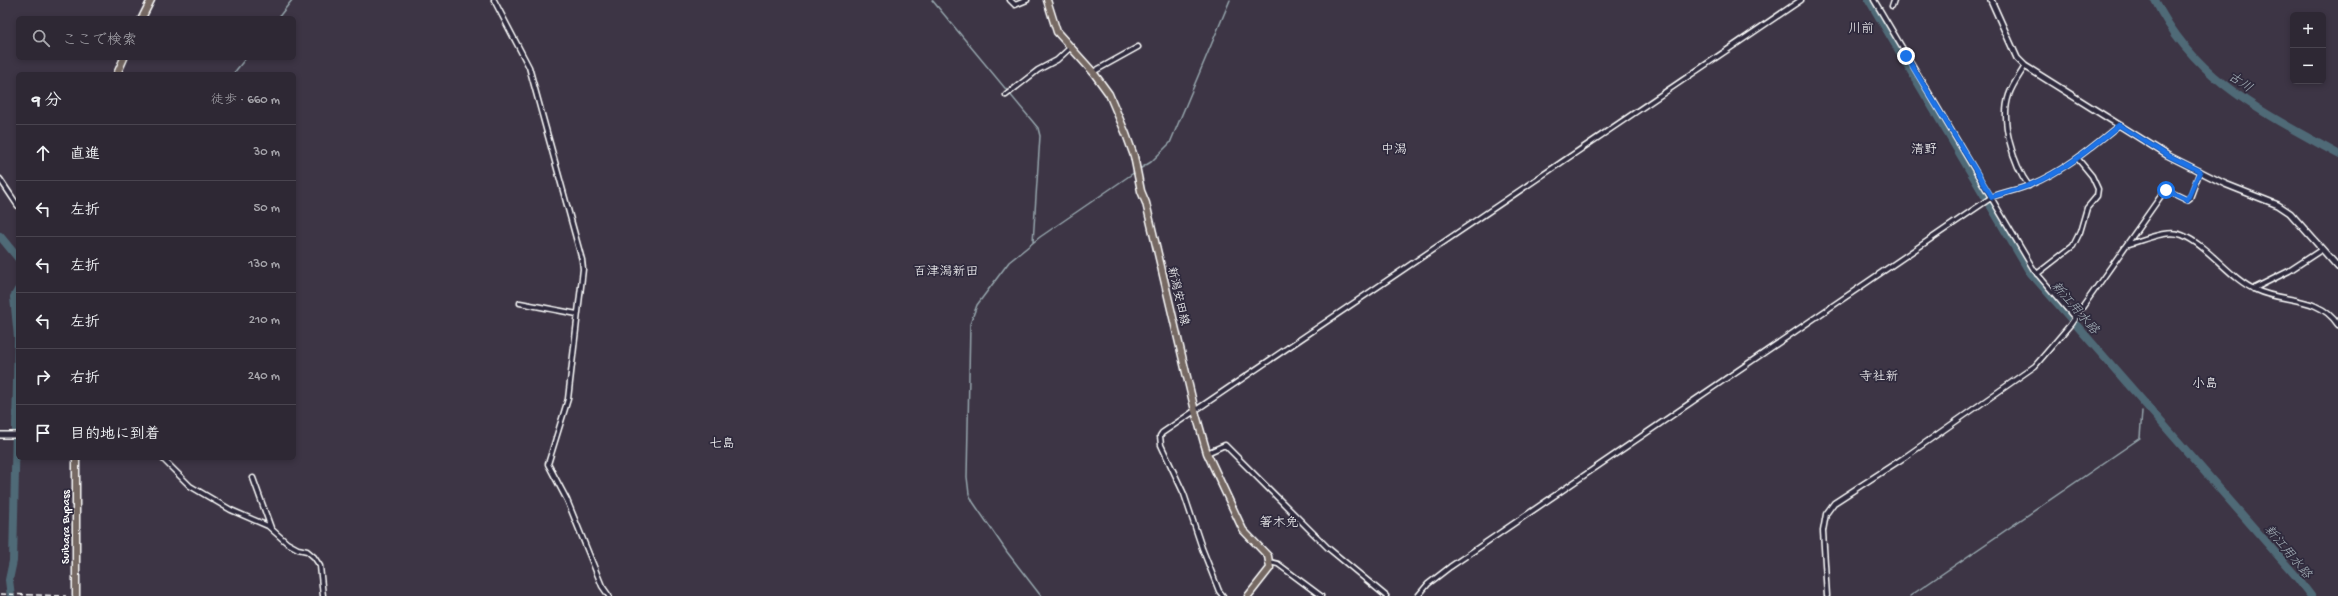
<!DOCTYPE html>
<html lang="ja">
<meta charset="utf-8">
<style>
:root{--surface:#2e2834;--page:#36303c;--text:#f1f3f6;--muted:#a7a6ac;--line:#49444f}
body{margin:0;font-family:"Gochi Hand","Klee One",sans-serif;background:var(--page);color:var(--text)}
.controls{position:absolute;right:12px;top:12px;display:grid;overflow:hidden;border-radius:6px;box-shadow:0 2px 6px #0003}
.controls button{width:36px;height:36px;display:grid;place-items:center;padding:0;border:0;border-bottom:1px solid var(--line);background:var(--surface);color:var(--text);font:20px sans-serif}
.stop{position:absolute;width:12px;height:12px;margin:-9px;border:3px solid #1a73e8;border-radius:50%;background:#fff}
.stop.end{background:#1a73e8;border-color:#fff;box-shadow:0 1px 4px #0008}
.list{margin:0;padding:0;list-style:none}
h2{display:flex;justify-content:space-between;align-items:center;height:52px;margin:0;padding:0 16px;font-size:17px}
h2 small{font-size:13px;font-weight:400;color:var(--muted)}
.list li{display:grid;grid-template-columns:26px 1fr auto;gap:12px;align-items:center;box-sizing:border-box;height:56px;padding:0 16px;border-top:1px solid var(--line)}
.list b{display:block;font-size:15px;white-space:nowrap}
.list em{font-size:13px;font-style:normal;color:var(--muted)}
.icon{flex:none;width:22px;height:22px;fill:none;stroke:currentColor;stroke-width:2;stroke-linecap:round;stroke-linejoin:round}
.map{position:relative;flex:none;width:2338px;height:596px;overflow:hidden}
.search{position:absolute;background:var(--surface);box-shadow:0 2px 6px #0003;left:16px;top:16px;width:280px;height:44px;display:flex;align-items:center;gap:10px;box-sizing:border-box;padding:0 14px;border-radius:6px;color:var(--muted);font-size:15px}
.panel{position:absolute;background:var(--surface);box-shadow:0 2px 6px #0003;left:16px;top:72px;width:280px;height:388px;border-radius:6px}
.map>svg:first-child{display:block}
</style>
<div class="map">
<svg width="2338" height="596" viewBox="0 0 2338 596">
<rect width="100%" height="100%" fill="#3d3545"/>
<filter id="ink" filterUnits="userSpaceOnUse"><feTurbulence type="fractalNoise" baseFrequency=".025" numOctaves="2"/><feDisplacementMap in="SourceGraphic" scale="8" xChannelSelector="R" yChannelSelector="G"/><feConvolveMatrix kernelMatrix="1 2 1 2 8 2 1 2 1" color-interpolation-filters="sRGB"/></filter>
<g filter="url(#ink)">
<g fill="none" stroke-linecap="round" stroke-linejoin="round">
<path stroke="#96a6ad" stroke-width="1.5" d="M932 0 1038 128 1040 136 1033 242
M278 18 292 0
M233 74 246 58
M1138 170 1151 162 1170 143 1230 0
M1041 596 1007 552 973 502 969 494 967 477 970 324 977 305 1009 262 1040 237 1135 172
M1910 596 2140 438 2142 411"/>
<path stroke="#506a77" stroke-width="8" d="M1869 0 2029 271 2295 575 2311 596
M2155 0C2194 80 2264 113 2338 154
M0 236 18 258
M11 596 9 580 13 561 18 337 14 297 18 290"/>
<g stroke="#fff" stroke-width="7">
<path id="minor" d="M494 0 529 67 582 260 583 269 568 399 548 464 567 500 602 586 609 596
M1010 0 1015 5 1027 0
M1874 0 2034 270 2074 317
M1892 6 1894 0
M2025 66C2020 75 2012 85 2009 95 2000 121 2013 164 2029 186
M1093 72 1138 47
M1006 95 1038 70 1057 60 1071 47
M0 179 18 206
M2129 244C2144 240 2167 229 2182 235 2209 246 2230 279 2256 290 2283 303 2319 295 2338 325
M2037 274 2073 246 2080 232 2087 208 2097 196 2098 189 2092 176 2078 159
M2253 289 2289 271 2321 250
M520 303 577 314
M1207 453 1225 445 1328 548 1386 596
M162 458 190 486 231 510 268 526 287 543 298 549 307 551 314 557 320 566 323 596
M253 478 271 528
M1270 562 1278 564 1321 596
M1223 596 1219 591 1202 548 1184 494 1161 445 1160 436 1162 433 1801 0
M1418 596 1428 584 1450 567 1992 197C2004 192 2018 190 2030 185 2064 171 2091 148 2119 125
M1827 596 1823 531 1826 514 1834 503 1905 457 2035 366 2070 325 2163 193 2166 190 2187 200 2190 198 2200 171"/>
</g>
<g stroke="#fff" stroke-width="8">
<path id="tertiary" d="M1991 0 2017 58 2025 66 2167 155 2225 184 2278 205 2290 213 2338 267
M0 435H18"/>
</g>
<g stroke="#fff" stroke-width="9">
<path id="primary" d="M1047 0 1057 32 1093 72 1109 94 1126 134 1134 156 1141 191 1146 203 1195 411 1207 453 1243 530 1268 556 1270 568 1248 596"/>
</g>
<g stroke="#fff" stroke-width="9">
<path id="trunk" d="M142 18 151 0
M117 74 124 58
M76 596V458"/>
</g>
<use href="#minor" stroke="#2f2a3d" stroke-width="4"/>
<use href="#tertiary" stroke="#2f2a3d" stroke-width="5"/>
<use href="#primary" stroke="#766964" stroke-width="6"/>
<use href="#trunk" stroke="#766964" stroke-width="6"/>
<path stroke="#fff" stroke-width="1.5" stroke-dasharray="6 3" stroke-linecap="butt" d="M0 594 66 596"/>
</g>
</g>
<g fill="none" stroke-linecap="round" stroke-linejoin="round" filter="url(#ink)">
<path stroke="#1a73e8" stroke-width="5" d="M1906 56 1992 197C2004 192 2018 190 2030 185 2064 171 2091 148 2119 125L2167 155 2200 171 2187 200 2166 190"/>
</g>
<g text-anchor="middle" stroke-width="3.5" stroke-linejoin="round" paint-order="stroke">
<g font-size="12" fill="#fff" stroke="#2f2a3d">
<text transform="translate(1179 296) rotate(77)" y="4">新潟安田線</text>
<text transform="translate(65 527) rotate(-90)" y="4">Suibara Bypass</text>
</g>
<g font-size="13" fill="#fff" stroke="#2f2a3d">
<text x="1861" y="32">川前</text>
<text x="1394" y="153">中潟</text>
<text x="1924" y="153">清野</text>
<text x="946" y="275">百津潟新田</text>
<text x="1879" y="380">寺社新</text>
<text x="2205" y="387">小島</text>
<text x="722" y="447">七島</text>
<text x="1279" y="526">箸木免</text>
</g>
<g font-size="13" font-style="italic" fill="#a8b4bb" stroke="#2f2a3d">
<text transform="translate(2241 81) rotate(35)" y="5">古川</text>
<text transform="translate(2076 307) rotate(49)" y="5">新江用水路</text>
<text transform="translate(2289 551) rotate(50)" y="5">新江用水路</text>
</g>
</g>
</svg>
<div class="controls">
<button>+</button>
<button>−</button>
</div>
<div class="stop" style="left:2166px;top:190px"></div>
<div class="stop end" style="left:1906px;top:56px"></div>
<div class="search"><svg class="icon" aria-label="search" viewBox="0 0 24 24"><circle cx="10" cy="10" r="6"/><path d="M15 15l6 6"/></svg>ここで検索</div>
<section class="panel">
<h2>9 分<small>徒歩 · 660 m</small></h2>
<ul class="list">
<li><svg class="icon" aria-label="ahead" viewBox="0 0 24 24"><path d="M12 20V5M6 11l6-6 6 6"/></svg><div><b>直進</b></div><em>30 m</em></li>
<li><svg class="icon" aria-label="left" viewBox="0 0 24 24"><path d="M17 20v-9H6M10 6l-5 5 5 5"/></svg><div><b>左折</b></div><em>50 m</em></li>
<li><svg class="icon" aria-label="left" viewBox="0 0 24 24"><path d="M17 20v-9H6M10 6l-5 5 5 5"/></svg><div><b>左折</b></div><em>130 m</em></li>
<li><svg class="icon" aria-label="left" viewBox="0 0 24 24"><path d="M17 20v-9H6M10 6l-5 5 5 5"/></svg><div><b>左折</b></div><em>210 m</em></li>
<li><svg class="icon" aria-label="right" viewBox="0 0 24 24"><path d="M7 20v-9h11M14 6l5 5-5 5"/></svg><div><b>右折</b></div><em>240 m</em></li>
<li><svg class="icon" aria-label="arrive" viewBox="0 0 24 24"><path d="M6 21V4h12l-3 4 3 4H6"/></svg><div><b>目的地に到着</b></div></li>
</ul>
</section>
</div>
